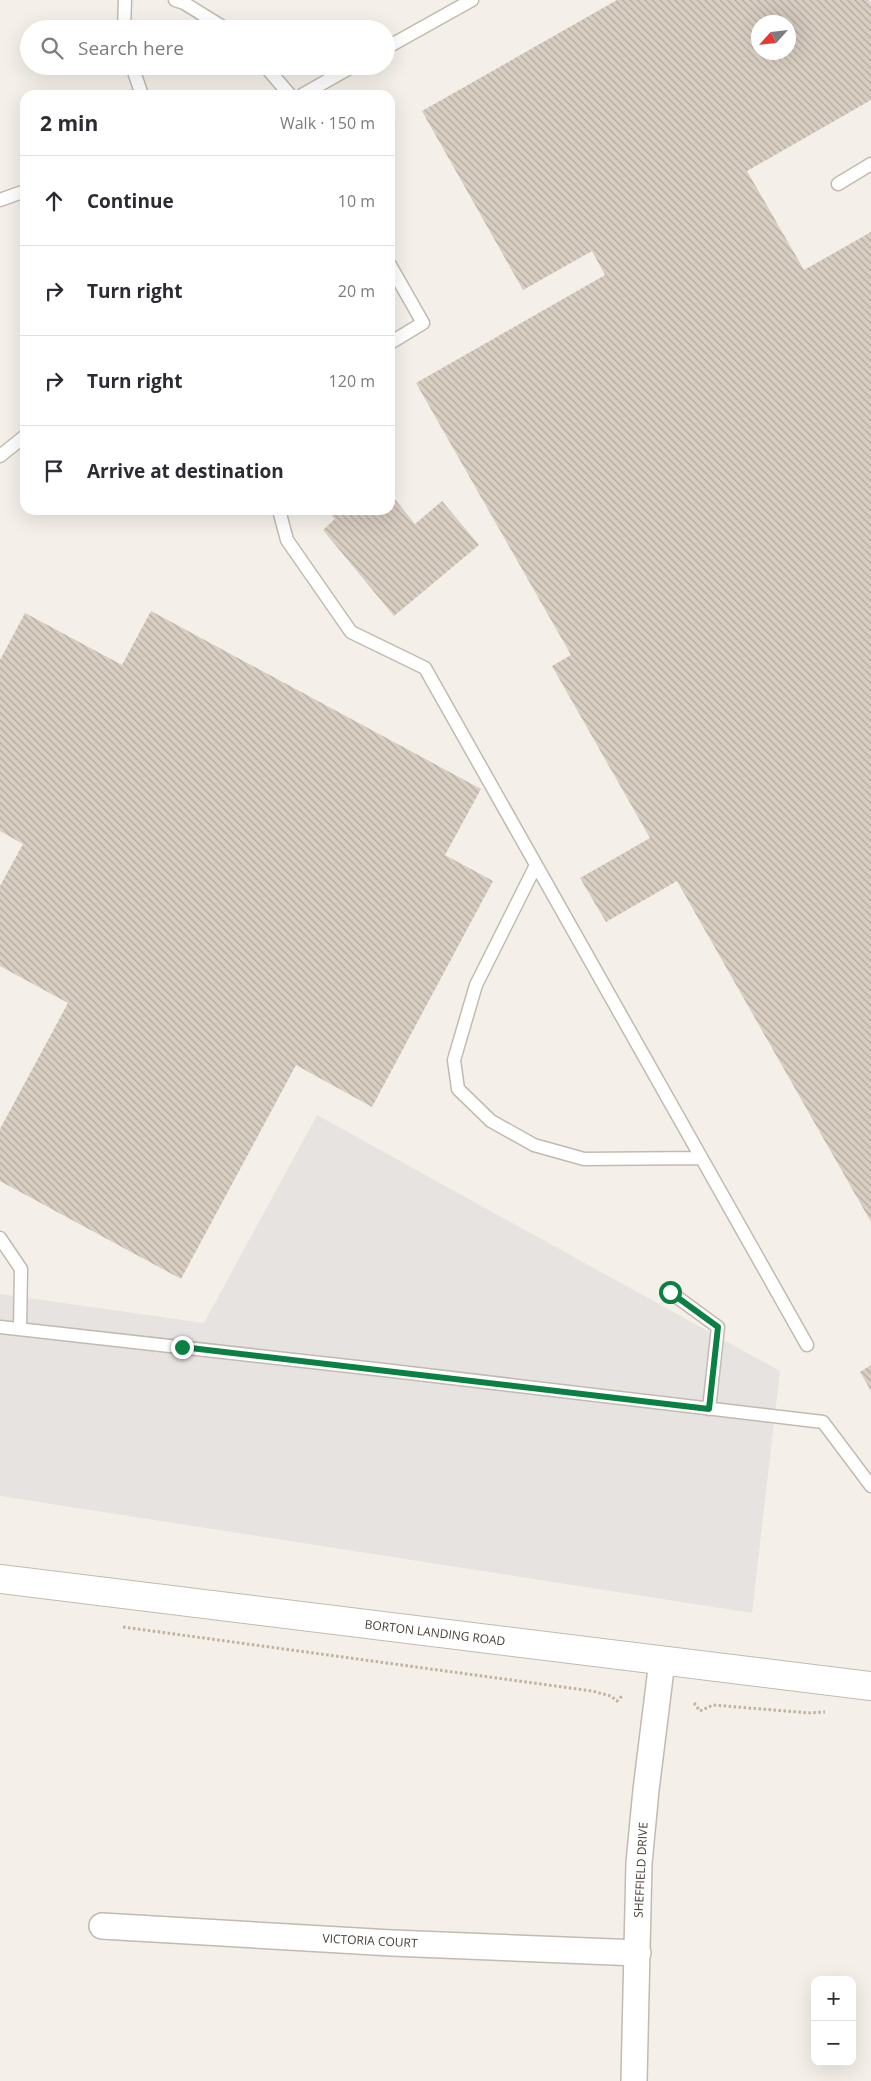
<!DOCTYPE html>
<meta charset="utf-8">
<style>
:root{--surface:#fff;--page:#f7f7f7;--text:#2b2b33;--muted:#7c7c81;--line:#e1e1e2}
body{margin:0;font-family:"Open Sans",sans-serif;background:var(--page);color:var(--text)}
.controls{position:absolute;right:15px;bottom:15px;display:grid;overflow:hidden;border-radius:10px;box-shadow:0 5px 20px #0002}
.controls button{width:45px;height:45px;display:grid;place-items:center;padding:0;border:0;border-bottom:1px solid var(--line);background:var(--surface);color:var(--text);font:25px sans-serif}
.compass{position:absolute;left:751px;top:15px;width:45px;height:45px;border-radius:50%;background:var(--surface);box-shadow:0 5px 20px #0002;rotate:243deg}
.stop{position:absolute;width:15px;height:15px;margin:-11px;border:4px solid #0b8043;border-radius:50%;background:#fff}
.stop.end{background:#0b8043;border-color:#fff;box-shadow:0 1px 5px #0008}
.list{margin:0;padding:0;list-style:none}
h2{display:flex;justify-content:space-between;align-items:center;height:65px;margin:0;padding:0 20px;font-size:21px}
h2 small{font-size:16px;font-weight:400;color:var(--muted)}
.list li{display:grid;grid-template-columns:32px 1fr auto;gap:15px;align-items:center;box-sizing:border-box;height:90px;padding:0 20px;border-top:1px solid var(--line)}
.list b{display:block;font-size:19px;white-space:nowrap}
.list em{font-size:16px;font-style:normal;color:var(--muted)}
.icon{flex:none;width:28px;height:28px;fill:none;stroke:currentColor;stroke-width:2;stroke-linecap:round;stroke-linejoin:round}
.map{position:relative;flex:none;width:871px;height:2081px;overflow:hidden}
.search{position:absolute;background:var(--surface);box-shadow:0 5px 20px #0002;left:20px;top:20px;width:375px;height:55px;display:flex;align-items:center;gap:12px;box-sizing:border-box;padding:0 18px;border-radius:28px;color:var(--muted);font-size:19px}
.panel{position:absolute;background:var(--surface);box-shadow:0 5px 20px #0002;left:20px;top:90px;width:375px;height:425px;border-radius:15px}
.map>svg:first-child{display:block}
</style>
<div class="map">
<svg width="871" height="2081" viewBox="0 0 871 2081">
<defs>
<pattern id="building-back-hatch" width="6" height="6" patternUnits="userSpaceOnUse" patternTransform="scale(1.25)"><rect width="6" height="6" fill="#d9cec2"/><path d="M-1 5l2 2M0 0l6 6M5-1l2 2" fill="none" stroke="#b2a99f"/></pattern>
</defs>
<rect width="100%" height="100%" fill="#f4f0e9"/>
<path fill="#e6e3e1" d="M317 1115 780 1371 752 1613 0 1496V1294L204 1323Z"/>
<path fill="url(#building-back-hatch)" fill-rule="evenodd" d="M617 0H869L871 4V100L747 171 804 270 871 232V1222L677 881 606 922 580 878 650 838 552 666 571 655 416 383 605 275 592 251 523 290 422 111ZM758 22H788V52H758Z
M390 493 415 524 442 501 479 545 394 616 323 530 335 519 327 510H390Z
M151 611 481 789 445 855 493 881 372 1107 296 1065 181 1279 0 1181V1129L68 1003 0 966V886L23 844 0 831V660L25 613 122 665Z
M871 1365V1391L860 1372Z"/>
<g fill="none" stroke-linecap="round" stroke-linejoin="round">
<g stroke="#c3baaf" stroke-width="15">
<path id="service" d="M175 0 184 3 226 29
M124 29 125 0
M386 48 472 0
M132 66 142 95
M265 66 290 95
M302 95 353 66
M838 184 871 164
M0 200 25 191
M390 265 423 323 390 343
M0 456 25 436
M279 510 287 540 351 632 425 668 807 1345
M536 865 476 985 454 1060 458 1089 491 1121 534 1145 584 1159 701 1158
M0 1238 21 1269 20 1329
M670 1292 718 1327 709 1409
M0 1327 384 1370 823 1422 871 1486"/>
</g>
<g stroke="#c3baaf" stroke-width="28">
<path id="minor" d="M102 1926 392 1943 638 1953
M634 2081 639 1863 646 1790 662 1661"/>
</g>
<g stroke="#c3baaf" stroke-width="30">
<path id="tertiary" d="M0 1579 871 1686"/>
</g>
<path stroke="#c1b29d" stroke-width="3" stroke-dasharray="2.5 2.5" stroke-linecap="butt" d="M123 1627 592 1691 611 1696 617 1701 623 1695
M694 1703 700 1711 713 1705 810 1713 825 1712"/>
<use href="#service" stroke="#fff" stroke-width="12"/>
<use href="#minor" stroke="#fff" stroke-width="25"/>
<use href="#tertiary" stroke="#fff" stroke-width="28"/>
</g>
<g fill="none" stroke-linecap="round" stroke-linejoin="round">
<path stroke="#0b8043" stroke-width="6" d="M182 1347 709 1409 718 1327 670 1292"/>
</g>
<g text-anchor="middle" stroke-width="4" stroke-linejoin="round" paint-order="stroke">
<g font-size="12" fill="#484038" stroke="#fff">
<text transform="translate(435 1633) rotate(7)" y="4">BORTON LANDING ROAD</text>
<text transform="translate(641 1870) rotate(-87)" y="4">SHEFFIELD DRIVE</text>
<text transform="translate(370 1941) rotate(3)" y="4">VICTORIA COURT</text>
</g>
</g>
</svg>
<div class="controls">
<button>+</button>
<button>−</button>
</div>
<svg class="compass" viewBox="-18 -18 36 36"><path d="M0-13l5 13h-10z" fill="#e53935"/><path d="M0 13l5-13h-10z" fill="#7c7c81"/></svg>
<div class="stop" style="left:670px;top:1292px"></div>
<div class="stop end" style="left:182px;top:1347px"></div>
<div class="search"><svg class="icon" aria-label="search" viewBox="0 0 24 24"><circle cx="10" cy="10" r="6"/><path d="M15 15l6 6"/></svg>Search here</div>
<section class="panel">
<h2>2 min<small>Walk · 150 m</small></h2>
<ul class="list">
<li><svg class="icon" aria-label="ahead" viewBox="0 0 24 24"><path d="M12 20V5M6 11l6-6 6 6"/></svg><div><b>Continue</b></div><em>10 m</em></li>
<li><svg class="icon" aria-label="right" viewBox="0 0 24 24"><path d="M7 20v-9h11M14 6l5 5-5 5"/></svg><div><b>Turn right</b></div><em>20 m</em></li>
<li><svg class="icon" aria-label="right" viewBox="0 0 24 24"><path d="M7 20v-9h11M14 6l5 5-5 5"/></svg><div><b>Turn right</b></div><em>120 m</em></li>
<li><svg class="icon" aria-label="arrive" viewBox="0 0 24 24"><path d="M6 21V4h12l-3 4 3 4H6"/></svg><div><b>Arrive at destination</b></div></li>
</ul>
</section>
</div>
